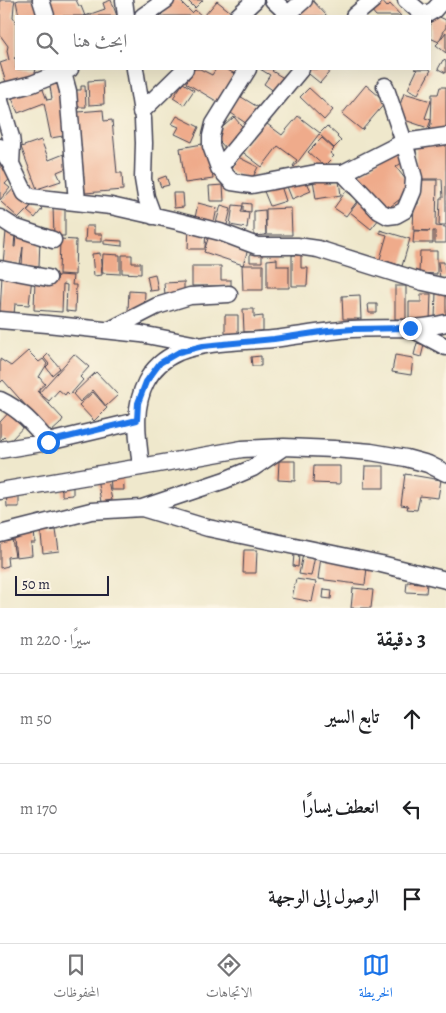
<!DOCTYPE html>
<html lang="ar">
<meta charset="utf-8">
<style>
:root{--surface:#fff;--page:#f6f6f6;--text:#202124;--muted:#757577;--line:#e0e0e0;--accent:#1a73e8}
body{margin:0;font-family:Alegreya,Amiri,serif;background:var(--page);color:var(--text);direction:rtl}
.scale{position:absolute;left:15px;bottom:12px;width:94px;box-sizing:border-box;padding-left:5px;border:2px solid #22223b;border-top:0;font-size:14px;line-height:18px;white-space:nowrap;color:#22223b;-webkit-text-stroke:4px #fcf5e5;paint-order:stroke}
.stop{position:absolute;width:15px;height:15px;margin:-11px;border:4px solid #1a73e8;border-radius:50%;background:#fff}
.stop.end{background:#1a73e8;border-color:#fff;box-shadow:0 1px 5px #0008}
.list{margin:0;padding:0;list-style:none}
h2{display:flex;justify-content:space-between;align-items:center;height:65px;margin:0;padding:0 20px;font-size:21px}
h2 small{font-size:16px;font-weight:400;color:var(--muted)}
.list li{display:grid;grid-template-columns:32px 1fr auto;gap:15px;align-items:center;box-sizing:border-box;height:90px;padding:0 20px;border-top:1px solid var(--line)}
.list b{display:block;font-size:19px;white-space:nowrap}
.list em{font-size:16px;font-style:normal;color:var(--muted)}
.icon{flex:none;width:28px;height:28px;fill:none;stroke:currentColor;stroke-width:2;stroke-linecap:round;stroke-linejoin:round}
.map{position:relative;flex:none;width:446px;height:608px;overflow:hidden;direction:ltr}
.search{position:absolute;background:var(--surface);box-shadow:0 5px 20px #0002;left:15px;right:15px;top:15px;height:55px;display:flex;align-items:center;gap:12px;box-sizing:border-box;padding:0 18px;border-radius:0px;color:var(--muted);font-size:19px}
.sheet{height:335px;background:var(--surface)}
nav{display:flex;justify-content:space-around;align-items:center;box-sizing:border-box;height:70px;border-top:1px solid var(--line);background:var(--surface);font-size:14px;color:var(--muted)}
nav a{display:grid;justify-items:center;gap:2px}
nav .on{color:var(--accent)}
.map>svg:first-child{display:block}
</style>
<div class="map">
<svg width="446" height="608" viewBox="0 0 446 608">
<rect width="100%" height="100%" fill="#fcf5e5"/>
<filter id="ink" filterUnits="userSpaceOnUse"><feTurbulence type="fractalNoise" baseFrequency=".02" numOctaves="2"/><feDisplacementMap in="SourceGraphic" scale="10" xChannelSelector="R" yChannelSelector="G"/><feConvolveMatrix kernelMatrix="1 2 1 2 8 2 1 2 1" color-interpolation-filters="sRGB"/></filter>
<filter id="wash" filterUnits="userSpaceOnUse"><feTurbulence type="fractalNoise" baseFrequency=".0096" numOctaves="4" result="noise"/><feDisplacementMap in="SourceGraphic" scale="20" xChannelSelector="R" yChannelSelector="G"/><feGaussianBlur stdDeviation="1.12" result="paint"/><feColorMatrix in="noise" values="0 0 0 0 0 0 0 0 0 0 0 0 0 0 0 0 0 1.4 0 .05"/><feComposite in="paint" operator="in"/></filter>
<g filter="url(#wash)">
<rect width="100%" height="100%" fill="#efe8cc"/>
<g id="blocks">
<path fill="#efab8b" d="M0 0H15L14 5 13 17 16 21V58H14L16 59V69H36L34 77 7 86 0 63 9 60 7 51 8 46 0 35Z
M19 0H36L40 16H19L16 1Z
M44 0H76L79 6H81L85 16H50Z
M111 0 117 16H85L105 9 103 3Z
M167 0H179L192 13 195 10 202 16H160L165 11 160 6Z
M187 0H203L195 8Z
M310 0H312L327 16H304L298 11Z
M381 0 387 7 390 4 401 16H376L366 4Z
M217 1 232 13 229 16H204Z
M433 14 446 20V27L439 41 446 32V53L436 45 439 42 430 38V21Z
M443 60 446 61V73L438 69Z
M194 69H200L212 75 216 69H226L235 74 218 102 186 83Z
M260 69H274L272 71 287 80 278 94 264 84 270 75Z
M305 69H332L320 83 304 70Z
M414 69H429L431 70 418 94 408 89 417 70Z
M59 78 69 135 51 138 44 103 18 113 10 93 40 82 47 100 52 99 49 80Z
M103 80 104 104 89 105 88 81Z
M183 83 194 90 184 105 173 98Z
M366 85 386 102 362 130 342 114Z
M81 86H85L86 107H72V90H81Z
M440 87H446V131L429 130 431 124 432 94H438Z
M309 88 333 110 324 120 300 97Z
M404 93 431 101 425 118 431 120 428 128 396 117Z
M238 95 261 109 250 126 228 111Z
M103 110 104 121 112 120 117 173H122L123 190 85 193 78 112Z
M177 116 199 127 192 142 175 134 179 127 172 124Z
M298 116 320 133 327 126 338 136 337 137 341 141 334 148 319 134 294 167 293 166 297 160 278 146 262 167 240 150 263 121 282 135Z
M234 117 247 132 227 150 214 135Z
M322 138 334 149 330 153 334 156 324 166 308 152Z
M446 139V225H439L440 198H443L442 179H416V140Z
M41 140 49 160 64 154 69 167 57 172 61 181 37 189 21 147Z
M397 142 409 157 396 167 413 189 386 210 355 178 378 161Z
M208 143 213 179 185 183 180 148Z
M234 155 258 167 251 181 227 169Z
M0 156 17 171 5 184 10 188 0 200Z
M329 171 331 182 339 181 341 195 316 199 312 173Z
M166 176 169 185 161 187 158 179Z
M297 180 299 185 307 182 311 191 292 199 286 184Z
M419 180H437L436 226 446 227V243H435V231H433V243H413L414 231H430L413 230 414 204H418Z
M280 183 286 201 270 206 263 189Z
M18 184 34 203 42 209 35 218 27 211 32 205 19 218 1 202Z
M223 185 224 201H210L209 186Z
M346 191 358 200 346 216 334 208Z
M173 193H183L184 207 174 208Z
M362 197 383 214 371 229 350 212Z
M198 203 217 208 214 223 195 218Z
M243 203 251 204V212L243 211Z
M221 205 231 208 227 225 216 223Z
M233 205 243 206 241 212 249 213 247 228 230 225Z
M53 207H65V236H54Z
M291 208 292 235H266V209Z
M265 210 266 235 254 236V211Z
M86 226H94V234H102V242H85Z
M189 226 206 227 205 248 210 233 249 246 243 265 204 252 205 249H188Z
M380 230 410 239 402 266 380 259 387 235 380 233Z
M6 232 15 233 14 247H15L16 234 40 238 39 267 22 266 23 247 20 264 3 263Z
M60 239 76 240 75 275 59 274Z
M104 240 122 241V246L104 244Z
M420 251H437V274L419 273Z
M100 253 102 275 94 276 92 254Z
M103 254 120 255V274L102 273Z
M250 254H262V262H250Z
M122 255H132V263H141V274L122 273Z
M292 255H301V268H308L307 286H292Z
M277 259V266H289V288H267V260Z
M438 262H444L446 277 440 278Z
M242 265H263V290H243Z
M192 266H221V280H231V286H192Z
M155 274 158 290 150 291 147 276Z
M2 275 32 277 29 305 15 304 14 314 0 313Z
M58 275 73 276 72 285H76L75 312 66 311 67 285 63 284 62 312 34 310 35 279 57 280Z
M184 282V294L165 295 164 283Z
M395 286H406V319H395Z
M129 291 145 292 144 312 128 311Z
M436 292 446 293V319L435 318Z
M421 294H431L430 321 409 320V302H421Z
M360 295 361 319H343L342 296Z
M368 304H377V313H369Z
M243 309H254V317L263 316V331L244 332Z
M225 315H238V334H225Z
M417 343 424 345 421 357 414 355Z
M28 351 39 362 43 359 47 364 39 377 45 384 39 389V392L37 391 63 419 60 424 50 433 3 380 0 383V359L11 366Z
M48 354 60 368 52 375 46 367 49 364 44 358Z
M74 354 89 367 80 377 83 380 70 395 67 392 65 395 59 390 49 401 39 393Z
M395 355 413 358 411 375 392 372Z
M261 356V366H252L251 357Z
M96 372 118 395 106 406 93 390 80 402 73 394Z
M93 392 107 408 94 421 79 405Z
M14 407 29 421 9 442 4 437 0 441V422Z
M279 461H295V481L278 480Z
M314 466H340V484L313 483Z
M365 466H384V488H364Z
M123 470 124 490H111L110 471Z
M106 471 112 500 101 502 96 472Z
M405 474 441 480 438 498 420 496 417 510 407 509 408 506 401 505Z
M62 478H73V495L62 496Z
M6 489H19V507H7Z
M48 525V531L56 530 59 551 43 553 40 526Z
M34 529 35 543H31L32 555 16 557 13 531Z
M11 534 15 556 7 557 8 566 0 568V536Z
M244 550H257L256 573H243Z
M294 554H299L298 567 293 566Z
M303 554 315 556 311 576 299 574Z
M321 557 368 559 365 585 318 579Z
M421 576 430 584H427L426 593 406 592 407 582 421 583Z
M296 579 316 582 312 602 292 598Z
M353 588 373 590 371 608H351Z
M324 589 332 590 331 599 323 598Z"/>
</g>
</g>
<g filter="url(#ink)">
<use href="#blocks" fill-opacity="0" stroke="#414051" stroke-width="1"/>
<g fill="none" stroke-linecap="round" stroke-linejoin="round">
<g stroke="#414051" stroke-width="19">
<path id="minor" d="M41 0 46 16
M124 0 126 16
M273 0 290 16
M406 0 420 12 427 14 434 10 443 0
M143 16 166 0
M238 16 255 0
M286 16 304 0
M354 16 373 0
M62 69 68 91 77 202
M135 69 143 119 144 143 143 179 146 197 153 216
M248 69 214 124 211 136V146L219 168 232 182 252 185 316 173H343L404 142 414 178 413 191 405 210 396 215 388 216 379 211 343 173
M385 86 404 142 446 136
M0 92 32 84 70 69
M0 101 11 137 12 145 11 164
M141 112 185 69
M0 147 11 164 25 193 31 197 111 206 177 221 220 232 257 246H297L318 249 423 282 446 287
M219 168 301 69
M0 218 14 227 53 240
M0 269 48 278
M0 320 47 324 141 334 198 345
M410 328 446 347
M110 330 157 306 190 296 229 294
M0 400C20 409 34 425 48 442
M0 450 48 442 137 421
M141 467C138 439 132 409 146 382 153 368 165 358 179 352 207 341 243 342 273 339 299 336 325 331 352 329 383 327 415 331 446 323
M0 491 141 467 242 449 284 447 334 449 371 452 406 458 428 464 446 473
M142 508 208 528 381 564 446 580
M0 534 91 511 142 508 225 480 253 468 284 447"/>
</g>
<use href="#minor" stroke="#fff" stroke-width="16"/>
</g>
</g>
<g fill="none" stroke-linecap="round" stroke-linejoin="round" filter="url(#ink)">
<path stroke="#1a73e8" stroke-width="6" d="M48 442 137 420 138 403 146 382 160 363 179 352 203 346 274 339 328 331 353 329 410 328"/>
</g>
</svg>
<div class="scale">50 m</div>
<div class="stop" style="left:48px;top:442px"></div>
<div class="stop end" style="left:410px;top:328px"></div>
<div class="search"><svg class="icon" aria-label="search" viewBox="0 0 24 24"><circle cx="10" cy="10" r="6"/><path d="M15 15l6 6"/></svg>ابحث هنا</div>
</div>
<section class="sheet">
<h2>3 دقيقة<small>سيرًا · 220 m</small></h2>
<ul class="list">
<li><svg class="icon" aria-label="ahead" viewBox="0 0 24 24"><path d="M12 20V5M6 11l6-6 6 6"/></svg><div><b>تابع السير</b></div><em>50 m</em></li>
<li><svg class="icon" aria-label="left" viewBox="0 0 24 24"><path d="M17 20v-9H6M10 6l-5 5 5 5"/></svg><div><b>انعطف يسارًا</b></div><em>170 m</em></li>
<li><svg class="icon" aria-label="arrive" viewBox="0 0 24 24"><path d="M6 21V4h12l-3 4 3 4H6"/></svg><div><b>الوصول إلى الوجهة</b></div></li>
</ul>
</section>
<nav>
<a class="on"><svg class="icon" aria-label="map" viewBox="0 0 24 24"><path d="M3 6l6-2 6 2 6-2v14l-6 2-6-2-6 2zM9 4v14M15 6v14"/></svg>الخريطة</a>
<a><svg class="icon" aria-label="directions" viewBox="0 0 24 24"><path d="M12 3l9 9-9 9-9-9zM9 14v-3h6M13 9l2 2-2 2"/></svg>الاتجاهات</a>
<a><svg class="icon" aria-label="saved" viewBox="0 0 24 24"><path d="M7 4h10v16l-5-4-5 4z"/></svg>المحفوظات</a>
</nav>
